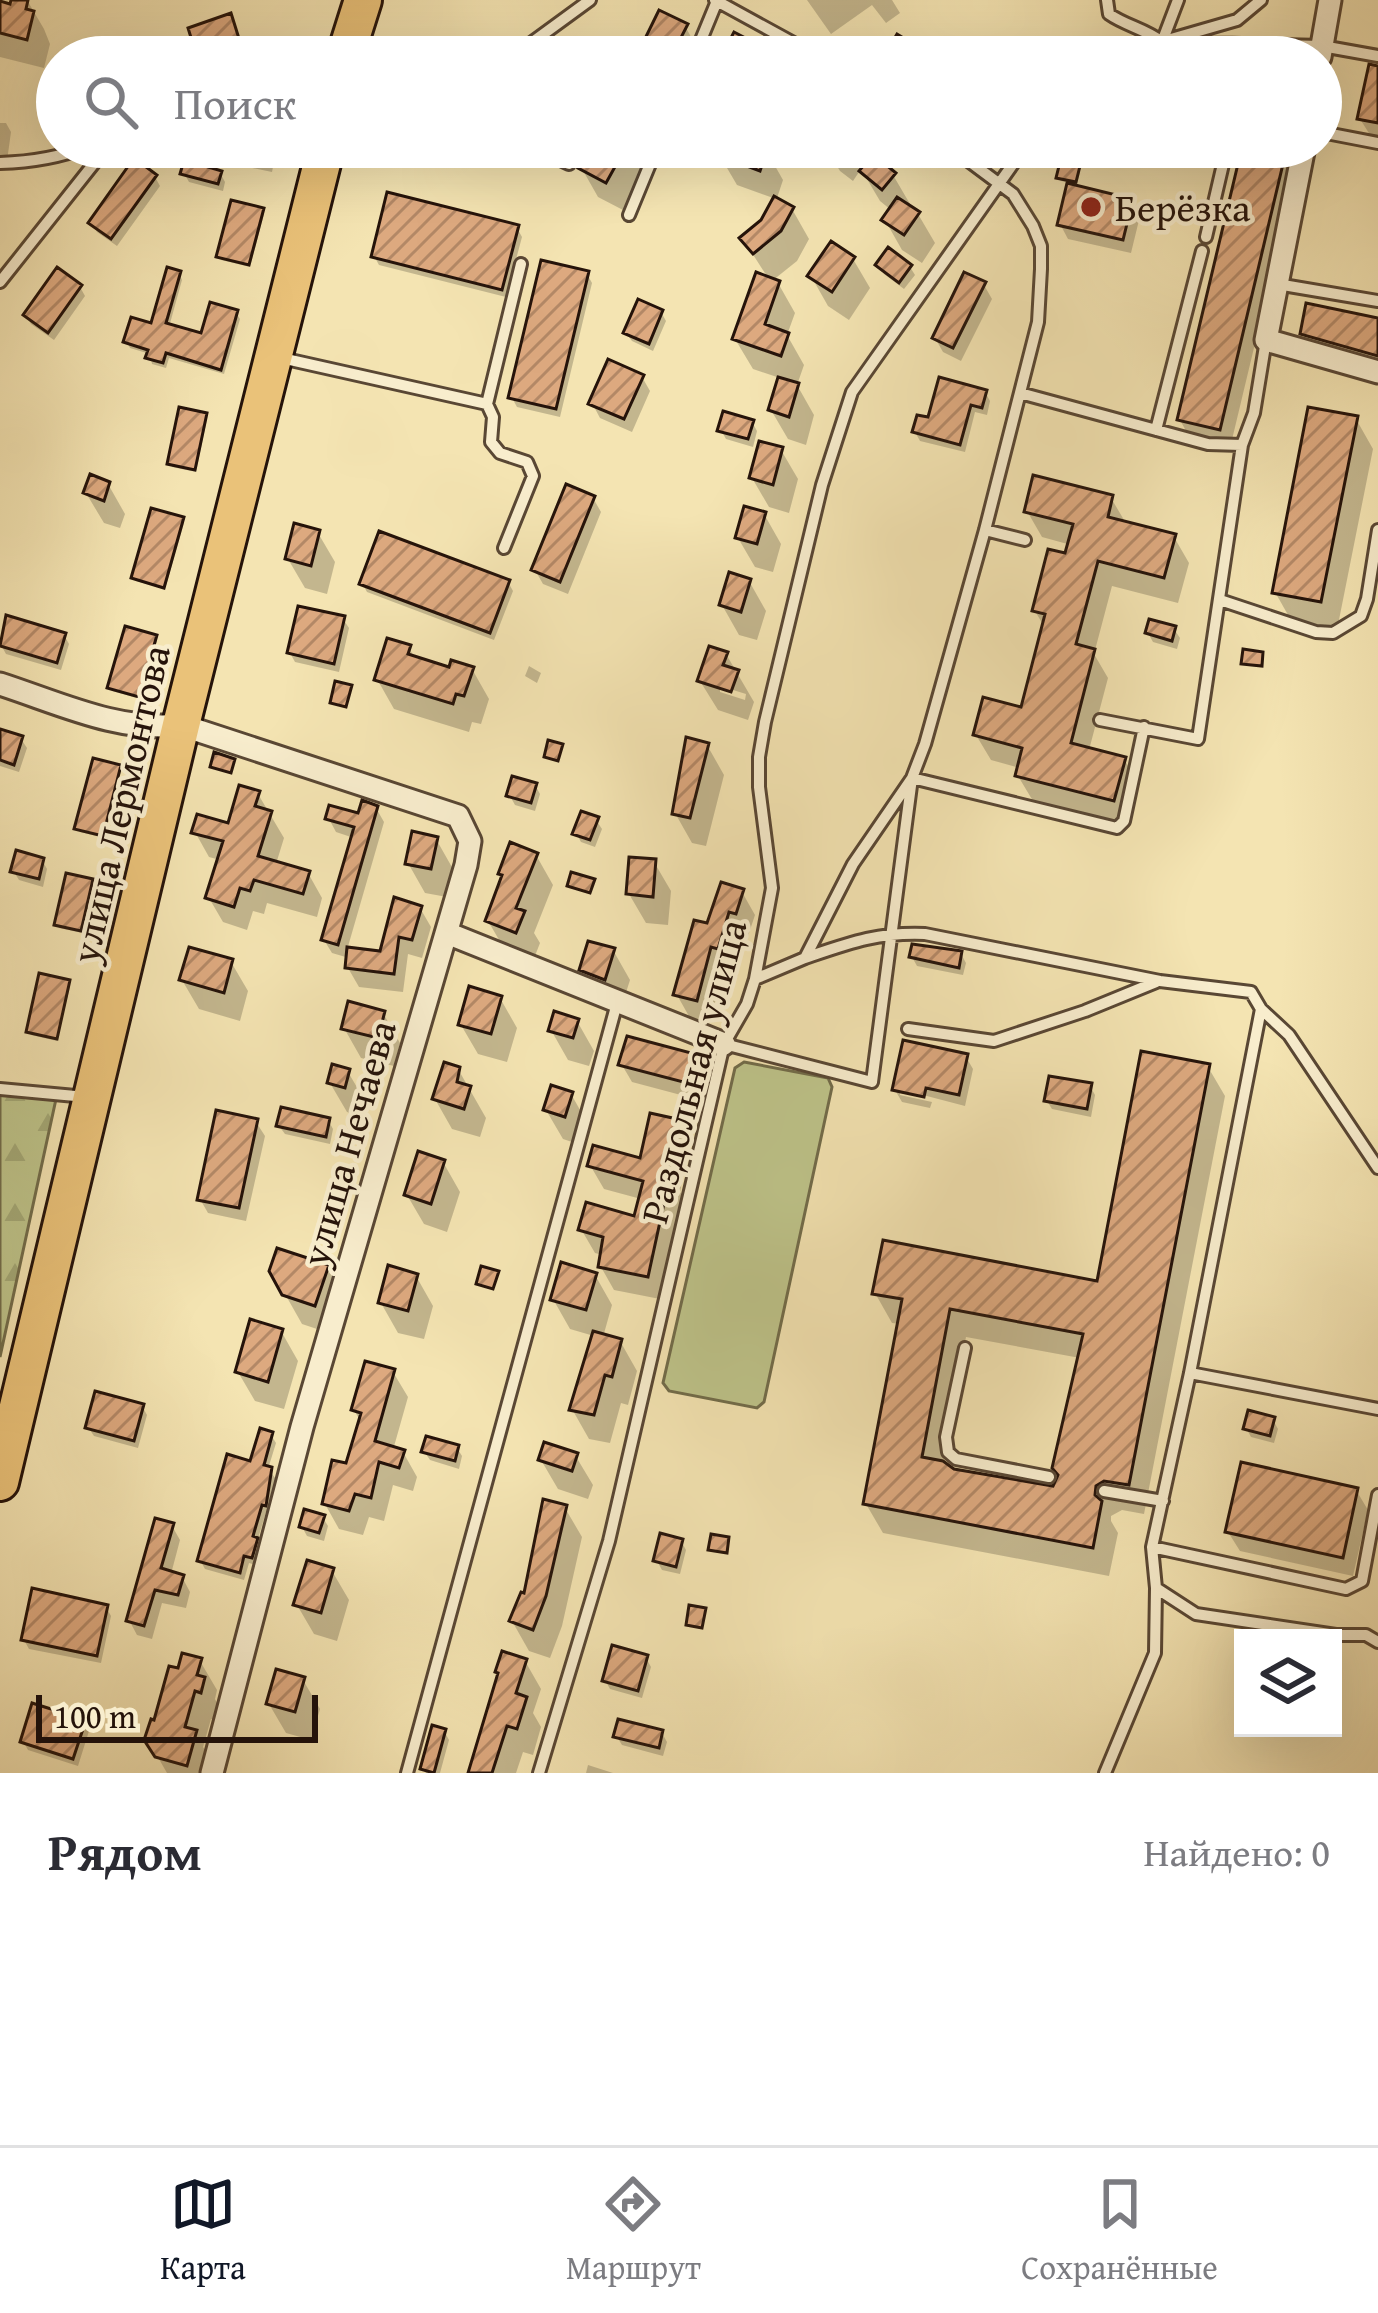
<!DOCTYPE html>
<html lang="ru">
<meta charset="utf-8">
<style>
:root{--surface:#fff;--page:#f2f2f3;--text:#2b2b33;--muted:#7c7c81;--line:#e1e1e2;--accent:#111827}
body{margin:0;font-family:"Gentium Book Plus",serif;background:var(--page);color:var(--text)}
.controls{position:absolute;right:36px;bottom:36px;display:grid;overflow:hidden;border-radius:0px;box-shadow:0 12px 48px #0002}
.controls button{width:108px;height:108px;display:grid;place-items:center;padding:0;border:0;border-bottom:3px solid var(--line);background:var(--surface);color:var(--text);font:60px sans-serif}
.scale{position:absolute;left:36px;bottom:30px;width:282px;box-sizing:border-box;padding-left:12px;border:6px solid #25130a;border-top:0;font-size:33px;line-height:42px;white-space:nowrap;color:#25130a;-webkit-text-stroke:9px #f8edcd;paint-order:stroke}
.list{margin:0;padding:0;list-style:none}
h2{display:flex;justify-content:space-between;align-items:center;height:156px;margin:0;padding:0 48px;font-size:51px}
h2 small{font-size:39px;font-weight:400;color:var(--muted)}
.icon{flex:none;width:66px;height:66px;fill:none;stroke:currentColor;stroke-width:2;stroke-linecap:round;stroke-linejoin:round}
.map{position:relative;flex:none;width:1378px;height:1773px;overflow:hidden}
.search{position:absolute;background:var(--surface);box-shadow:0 12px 48px #0002;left:36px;right:36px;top:36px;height:132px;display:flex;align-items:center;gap:30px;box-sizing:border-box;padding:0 42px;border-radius:66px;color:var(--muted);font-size:45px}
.sheet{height:372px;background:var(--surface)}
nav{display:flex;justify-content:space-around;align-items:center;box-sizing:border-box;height:168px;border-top:3px solid var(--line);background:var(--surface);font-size:33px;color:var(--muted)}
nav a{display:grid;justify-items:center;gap:6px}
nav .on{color:var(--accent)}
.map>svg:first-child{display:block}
</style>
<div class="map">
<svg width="1378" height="1773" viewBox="0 0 1378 1773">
<defs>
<pattern id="forest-firs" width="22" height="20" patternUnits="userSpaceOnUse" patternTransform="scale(3)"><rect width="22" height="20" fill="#bec48a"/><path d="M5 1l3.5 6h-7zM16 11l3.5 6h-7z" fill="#a3a876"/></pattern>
<pattern id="building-hatch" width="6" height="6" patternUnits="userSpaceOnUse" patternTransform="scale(3)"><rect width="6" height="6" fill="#dda97f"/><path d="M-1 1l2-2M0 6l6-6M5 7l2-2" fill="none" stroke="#b38866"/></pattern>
</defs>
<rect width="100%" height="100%" fill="#f4e4b2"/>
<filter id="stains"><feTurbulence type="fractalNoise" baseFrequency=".00167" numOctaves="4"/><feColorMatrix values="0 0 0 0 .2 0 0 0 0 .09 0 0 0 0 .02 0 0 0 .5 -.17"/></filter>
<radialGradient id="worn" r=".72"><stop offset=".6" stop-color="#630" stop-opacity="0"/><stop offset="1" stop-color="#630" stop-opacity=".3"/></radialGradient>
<path fill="url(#forest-firs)" stroke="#726c4a" stroke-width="3" d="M0 1093 56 1099 0 1357Z"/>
<path fill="#bec48a" stroke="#726c4a" stroke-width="3" d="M744 1062 828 1078 832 1087 764 1402 757 1408 669 1391 663 1383 735 1068Z"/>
<path fill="#0003" fill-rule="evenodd" d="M14 0H27L44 29 50 44 44 68 0 57V4L12 7Z
M807 0H892L900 13 886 23 872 5 831 34Z
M234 26 244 54 235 57H201Z
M685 26 702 57H639Z
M138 47 143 57H109Z
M1378 84V139L1372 138 1360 119Z
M0 123H6L11 132 7 161H0Z
M225 147H277L272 172 228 163 223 154Z
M592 147 657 149 623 210 598 197 581 167Z
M723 147H756L766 150 783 180 776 201 792 209 809 239 797 261 772 281 778 283 795 313 787 335 804 365 797 385 814 415 806 445 788 439 771 410 780 378 753 369 735 339 770 281 743 239 763 222 776 199 737 185 720 156Z
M825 147H852L865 169 893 175 910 204 908 208 918 214 935 243 922 263 902 250 885 220 891 210 880 201 861 169 853 181 840 171Z
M1245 147H1302L1230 448 1191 440 1180 420Z
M1078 169 1080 172 1076 188 1131 201 1140 216 1131 253 1068 239 1060 224 1070 183 1061 181 1059 178Z
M184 173H220L225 182 223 191 189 182Z
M155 177 160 186 117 246 97 232 92 223Z
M262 211 264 214 250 267 221 260 219 256Z
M517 228 522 237 506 297 379 265 374 256Z
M853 259 870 288 849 320 828 306 811 276Z
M879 265 910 267 915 275 904 289 884 274Z
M179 273 182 280 169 327 203 337 236 313 240 319 224 374 169 358 166 368 152 364 150 354 130 348 127 342 153 327Z
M587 274 592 283 560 417 517 407 512 398Z
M984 285 992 299 961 361 943 352 935 338Z
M80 287 85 296 54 340 31 324 26 315Z
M661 312 666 321 653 351 632 341 626 333Z
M1378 321V371L1314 353 1303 334Z
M642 377 650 391 632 432 600 418 592 403Z
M985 392 990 401 987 415 975 412 965 452 920 441 915 432Z
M206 416 207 419 196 472 172 467 170 463Z
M1356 419 1373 449 1337 630 1292 622 1275 592Z
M752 422 757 431 753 447 726 439 721 430Z
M781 450 798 479 789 513 769 507 752 478Z
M108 484 125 514 120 528 104 523 86 493Z
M593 498 601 512 568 594 543 584 535 570Z
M1111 498 1127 525 1174 537 1189 563 1178 603 1112 586 1094 654 1108 678 1089 750 1124 759 1139 785 1129 826 1033 801 1018 776 1020 768 991 760 976 735 1023 710 1045 628 1035 611 1068 557 1071 545 1042 537 1027 511Z
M764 514 781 544 773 572 755 567 738 538Z
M182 520 184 523 165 589 136 581 134 578Z
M318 533 335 562 327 594 305 588 288 559Z
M749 581 766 611 757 640 739 635 722 605Z
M508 582 513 591 494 640 367 592 362 583Z
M343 619 349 628 339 672 295 662 290 653Z
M1174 629 1180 638 1177 649 1153 642 1148 633Z
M64 635 69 644 61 670 6 654 1 645Z
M155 637 157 641 140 699 112 691 110 688Z
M409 648 416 660 451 671 472 669 489 699 481 724 472 722 469 732 394 709 377 679Z
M726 654 754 702 748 720 718 710 700 681ZM720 686 746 694 745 700 720 692Z
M529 666 541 673 537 683 525 676Z
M0 732 21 739 27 748 19 772 0 766Z
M707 745 724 775 706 846 692 843 675 813Z
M119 768 121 771 104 838 80 832 78 829Z
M535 785 540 794 535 811 515 805 510 796Z
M258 794 284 838 276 864 308 873 322 898 317 917 267 903 264 914 253 911 247 930 223 922 209 898 220 860 209 857 195 832 230 827Z
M376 808 384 822 347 950 382 954 420 908 431 927 422 958 408 954 403 992 359 987 348 968 349 958 332 953 324 940 354 838 336 832 329 819 360 817Z
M596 820 602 829 595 847 581 842 576 833Z
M436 839 453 869 447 897 425 893 408 863Z
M536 855 553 885 534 933 540 943 533 961 505 950 488 921 504 879 501 873Z
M42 860 47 869 43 887 19 880 14 872Z
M654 862 671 891 668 925 646 923 629 894Z
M91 882 93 885 82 933 59 928 57 924Z
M742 892 755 915 748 936 741 934 730 971 723 969 710 1023 690 1018 677 995 709 927Z
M613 950 630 980 621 1008 599 999 582 969Z
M961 954 966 963 963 975 917 966 912 957Z
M231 962 248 991 240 1021 199 1009 182 980Z
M68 983 70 986 57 1041 31 1035 29 1032Z
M500 998 517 1028 507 1062 478 1054 461 1025Z
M383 1013 400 1043 394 1066 361 1058 344 1028Z
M577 1021 594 1051 589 1066 568 1060 551 1030Z
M693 1056 703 1074 696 1099 632 1082 622 1065Z
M966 1057 973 1069 965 1106 900 1089V1095L932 1102 930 1108 902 1102 895 1090Z
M1208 1067 1225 1096 1144 1514 1122 1510 1111 1516V1521L1118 1533 1109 1576 883 1533 866 1504 901 1324 892 1323 875 1293 1099 1284ZM966 1337 1080 1358 1058 1487 1047 1490 953 1471 942 1463Z
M458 1069 486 1118 480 1137 452 1129 435 1099Z
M348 1072 365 1101 361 1116 347 1112 330 1083Z
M1090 1086 1095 1095 1091 1117 1052 1109 1047 1101Z
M571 1094 588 1124 581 1145 563 1139 546 1110Z
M328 1120 333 1129 330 1144 285 1134 279 1126Z
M256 1122 265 1136 246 1221 208 1213 200 1199Z
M675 1122 689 1146 680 1192 683 1197 660 1299 614 1290 601 1267 603 1255 595 1253 581 1229 636 1220 641 1199 604 1189 590 1165 642 1162Z
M443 1162 460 1192 447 1232 424 1224 407 1195Z
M327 1267 344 1297 332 1334 302 1324 272 1271Z
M595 1275 612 1305 603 1337 620 1341 637 1371 628 1405 621 1403 610 1443 589 1439 572 1409 594 1336 570 1329 553 1299Z
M416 1276 433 1306 424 1339 398 1333 381 1303Z
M281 1331 298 1361 284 1409 255 1401 238 1372Z
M393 1372 408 1397 393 1450 403 1452 417 1477 413 1491 393 1485 384 1521 369 1517 363 1535 339 1529 325 1504 348 1467 361 1422 354 1410Z
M142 1406 147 1415 138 1448 94 1436 88 1427Z
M1273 1420 1278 1429 1274 1443 1251 1437 1246 1428Z
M271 1435 276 1443 268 1469 276 1479 270 1513 266 1512 257 1542 261 1549 256 1565 249 1563 244 1580 205 1569 200 1560Z
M457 1448 462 1456 459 1469 430 1460 424 1451Z
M575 1455 593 1485 588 1499 558 1489 541 1460Z
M1356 1490 1368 1510 1353 1576 1240 1551 1228 1532Z
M565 1508 582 1537 562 1626 550 1658 529 1651 512 1621Z
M323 1518 328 1526 324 1541 307 1536 302 1527Z
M172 1526 180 1540 171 1574 182 1577 190 1592 186 1608 162 1603 152 1639 137 1635 129 1620Z
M681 1541 686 1550 680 1574 662 1570 657 1561Z
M332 1571 349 1600 337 1641 314 1634 297 1605Z
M106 1607 111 1616 101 1663 29 1649 24 1640Z
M646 1658 651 1667 642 1698 610 1689 605 1680Z
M200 1661 217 1690 215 1699 220 1709 217 1721 211 1719 203 1747 212 1762 209 1773H167L148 1740 180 1672Z
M525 1661 541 1689 533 1713 541 1727 533 1755 523 1752 516 1773H472Z
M303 1680 320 1709 311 1740 286 1733 269 1704Z
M84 1722 89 1731 78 1766 28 1750 23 1741Z
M444 1731 449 1740 440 1773H426L423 1769Z
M662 1733 667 1742 663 1756 622 1745 617 1737Z
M588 1765 613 1773H586Z"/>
<path fill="url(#building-hatch)" stroke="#25130a" stroke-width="3" fill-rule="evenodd" d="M11 0H28L26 9 34 11 27 40 0 33V1L10 4Z
M659 10 688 24 671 57H636Z
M231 13 241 45 205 57H197L188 28Z
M734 32 782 57H721Z
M897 34 934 57H883Z
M1369 64 1378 66V123L1357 119Z
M218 147H272L268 164 217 154Z
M588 147H626L606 183 578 168Z
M697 147H768L760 171Z
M1242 147H1287L1220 430 1177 420Z
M873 154 896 173 882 190 859 171Z
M134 158 157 175 111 239 88 223Z
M184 160 222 171 218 184 180 174Z
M1060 162 1080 166 1076 182 1056 178Z
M1067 183 1133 199 1123 240 1057 225Z
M387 192 519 225 502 290 371 257Z
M774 196 794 207 781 231 753 254 739 238 761 220Z
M897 197 920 212 904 235 881 220Z
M231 200 264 208 249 265 216 257Z
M831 241 855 257 832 292 807 276Z
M888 247 912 265 899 283 875 265Z
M541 260 589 271 556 409 508 398Z
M57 267 82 285 48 333 23 315Z
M167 267 181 271 166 323 201 333 210 302 238 310 221 370 166 353 163 363 145 358 148 350 123 342 131 317 151 323Z
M756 272 780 281 765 324 789 333 781 356 732 339Z
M964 272 986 282 953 348 932 338Z
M638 299 663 310 649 344 623 333Z
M1306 303 1378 318V356L1300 334Z
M608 359 644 375 624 419 588 404Z
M778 377 799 383 789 417 768 410Z
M939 377 987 390 982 408 971 405 960 445 912 432 917 415 928 417Z
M179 407 207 413 195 470 167 464Z
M1308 407 1358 416 1321 602 1272 593Z
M723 411 754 420 748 439 717 431Z
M759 441 783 447 773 485 749 478Z
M90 474 110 482 104 501 83 493Z
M1033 475 1113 495 1108 517 1176 534 1164 578 1098 561 1076 644 1095 649 1071 743 1126 757 1114 801 1015 776 1022 748 973 735 983 697 1021 707 1045 614 1032 611 1048 549 1065 553 1073 524 1024 512Z
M566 484 595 496 560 582 531 570Z
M744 506 766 512 757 544 735 538Z
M151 508 184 517 164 588 131 578Z
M294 523 320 530 311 566 285 559Z
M379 531 510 580 490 633 359 584Z
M729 572 751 579 741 612 719 605Z
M298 606 345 616 334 664 287 653Z
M6 615 66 633 57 663 0 646Z
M1149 619 1176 626 1172 641 1145 633Z
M125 626 157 635 139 697 107 688Z
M387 638 411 645 408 654 449 667 451 660 474 667 464 696 456 694 453 704 374 680Z
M709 646 728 652 723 665 739 670 731 692 697 681Z
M1243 649 1263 652 1262 666 1241 664Z
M335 681 352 685 346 707 330 703Z
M0 729 23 736 14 765 0 760Z
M686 737 709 743 690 818 672 814Z
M548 740 563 744 558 761 544 757Z
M214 752 235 759 231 773 210 767Z
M93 758 121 765 103 836 74 829Z
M512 776 537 783 531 803 506 796Z
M239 785 260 791 255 806 272 811 258 856 310 871 303 894 254 880 250 891 240 888 234 907 205 898 223 841 191 833 197 814 228 823Z
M362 800 378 806 338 945 321 940 354 827 325 819 329 805 358 813Z
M581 811 599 817 590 840 572 834Z
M412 831 438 837 431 869 405 864Z
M510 842 538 853 516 908 525 911 516 933 485 921 502 875 498 874Z
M16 850 44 858 39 879 10 872Z
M629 857 656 859 653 897 626 894Z
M571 872 595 879 590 893 567 886Z
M66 873 93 879 81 931 54 925Z
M721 882 744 889 736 914 729 912 718 949 711 947 697 1001 673 995 694 920 707 923Z
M394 897 422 906 412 940 399 937 394 974 345 968 347 947 380 951Z
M588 941 615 948 605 980 579 970Z
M912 944 962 951 959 968 909 957Z
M189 947 233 959 224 993 179 980Z
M39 973 70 980 57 1039 26 1032Z
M469 986 502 996 491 1034 458 1025Z
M348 1001 385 1011 378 1038 341 1029Z
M554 1011 579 1019 573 1038 548 1031Z
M627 1036 695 1054 687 1083 618 1065Z
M903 1040 968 1054 959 1095 926 1088 924 1097 892 1090Z
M1141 1051 1210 1064 1129 1485 1104 1481 1096 1486 1095 1495 1102 1501 1093 1548 863 1504 902 1299 872 1294 883 1240 1097 1281ZM950 1309 1083 1334 1052 1468 1058 1475 1053 1486 954 1469 943 1461 922 1457Z
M444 1062 460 1067 457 1082 471 1086 464 1109 432 1099Z
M332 1064 350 1069 345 1088 327 1083Z
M1049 1076 1092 1083 1087 1109 1044 1101Z
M551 1085 573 1092 565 1117 543 1110Z
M281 1107 330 1118 326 1137 276 1126Z
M216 1110 258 1119 239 1208 197 1200Z
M650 1113 677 1119 668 1170 671 1171 648 1277 598 1267 603 1237 578 1230 586 1202 634 1216 643 1181 587 1166 593 1145 640 1158Z
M418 1151 445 1160 431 1204 404 1195Z
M277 1248 329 1265 315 1306 282 1295 269 1271Z
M561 1262 597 1273 586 1310 550 1300Z
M388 1265 418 1274 408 1311 378 1303Z
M481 1266 499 1271 493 1289 476 1284Z
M250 1319 283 1329 268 1382 235 1372Z
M593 1331 622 1339 612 1377 605 1375 594 1415 569 1410Z
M365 1361 395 1369 375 1441 405 1450 399 1468 379 1462 371 1498 355 1494 349 1511 322 1504 332 1460 346 1463 361 1413 351 1410Z
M95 1391 144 1404 134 1441 85 1428Z
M1248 1410 1275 1417 1270 1436 1243 1429Z
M260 1428 273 1432 264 1465 272 1467 266 1506 262 1505 253 1536 258 1538 252 1558 244 1556 240 1573 197 1561 227 1454 250 1461Z
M426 1436 459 1445 455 1461 421 1452Z
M544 1442 578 1453 572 1471 538 1460Z
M1241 1462 1358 1488 1343 1558 1225 1532Z
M543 1499 567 1505 546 1596 533 1630 509 1621 521 1592 524 1593Z
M304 1509 325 1515 319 1533 299 1527Z
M155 1518 174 1523 161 1568 184 1575 178 1595 155 1590 144 1626 126 1621Z
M660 1533 683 1539 676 1567 653 1561Z
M711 1534 729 1537 727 1553 708 1550Z
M307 1560 334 1568 321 1613 293 1605Z
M32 1588 108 1605 97 1656 21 1640Z
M689 1605 706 1608 702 1628 686 1625Z
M612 1645 648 1655 638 1691 602 1681Z
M502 1651 527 1659 516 1693 527 1697 517 1729 507 1726 492 1773H468L498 1673 495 1672Z
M182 1653 202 1658 197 1675 205 1677 201 1693 195 1691 185 1727 197 1730 187 1766 155 1757 144 1740 151 1719 154 1720 169 1666 178 1668Z
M276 1669 305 1677 295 1712 266 1704Z
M32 1703 86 1720 73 1759 20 1742Z
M618 1719 663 1730 659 1748 613 1737Z
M432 1725 446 1729 434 1773 420 1769Z"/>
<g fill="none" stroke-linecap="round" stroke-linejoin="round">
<g stroke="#594734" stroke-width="16">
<path id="service" d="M715 0 819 57
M1107 0 1109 14C1126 26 1146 29 1162 42
M1171 39 1237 20 1261 0
M1162 42 1178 0
M512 57 590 0
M694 57 717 1
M1096 57 1115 46 1162 42 1322 46 1378 56
M1321 132 1378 143
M533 147 569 164
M0 163C31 162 58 158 86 147
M629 215 657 147
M1206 237 1227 147
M0 282 107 147
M1277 284 1378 301
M277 357 487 404 493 417 491 442 500 453 527 462 533 476 504 548
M1020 393 1208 444 1242 445 1254 413 1266 340
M487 404 521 264
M1156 430 1202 251
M985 530 1025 540
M1220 600 1316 632 1333 633 1361 616 1367 599 1378 530
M1100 720 1198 739 1242 445
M805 958C849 943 878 932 925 934L1160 981 1251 992 1261 1009 1190 1373 1152 1547 1156 1588 1155 1653 1105 1773
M755 979 805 958 853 864 912 778 925 744 985 530 1038 322 1041 269V246L1033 226 1013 194 950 147
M1261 1009 1289 1035 1378 1168
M908 1029 994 1041 1085 1011 1156 982
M724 1044 872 1082 912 778 1117 828 1124 821 1144 727
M0 1089 86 1097
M965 1348 946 1437 948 1452 956 1459 1049 1477
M1190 1373 1378 1409
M1104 1491 1163 1501
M1152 1547 1346 1589 1362 1581 1378 1495
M1156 1588 1196 1614 1336 1635H1366L1378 1642
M407 1773 617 1003
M539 1773 609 1541 724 1044 747 1004 755 979 772 888 759 787V757L765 722 822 485 852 392 1025 147"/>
</g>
<g stroke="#594734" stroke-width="27">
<path id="minor" d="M1320 57 1330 0
M1304 147 1266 340 1378 372
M0 684C59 703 118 732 181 725L458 816 470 841 466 865 302 1427 212 1773
M447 933 724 1044"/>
</g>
<g stroke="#25130a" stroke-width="42">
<path id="primary" d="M345 57 363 0
M0 1482 181 725 326 147"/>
</g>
<use href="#service" stroke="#f8edcd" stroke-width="10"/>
<use href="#minor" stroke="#f8edcd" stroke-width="21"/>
<use href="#primary" stroke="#eac279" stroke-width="36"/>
</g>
<circle fill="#8f2418" stroke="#f8edcd" stroke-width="4.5" cx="1091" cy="207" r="12"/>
<g text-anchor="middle" stroke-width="9" stroke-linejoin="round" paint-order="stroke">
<g font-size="39" fill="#25130a" stroke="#f8edcd" text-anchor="start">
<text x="1115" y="221">Берёзка</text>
</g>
<g font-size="39" fill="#25130a" stroke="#f8edcd">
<text transform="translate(120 804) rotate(-77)" y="14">улица Лермонтова</text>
<text transform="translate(693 1071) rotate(-75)" y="14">Раздольная улица</text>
<text transform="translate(348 1143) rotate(-74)" y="14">улица Нечаева</text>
</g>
</g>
<rect width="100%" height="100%" filter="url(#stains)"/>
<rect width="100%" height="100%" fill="url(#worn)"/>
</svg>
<div class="controls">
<button><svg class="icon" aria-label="layers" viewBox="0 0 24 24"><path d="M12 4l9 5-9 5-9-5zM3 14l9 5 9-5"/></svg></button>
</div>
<div class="scale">100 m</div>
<div class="search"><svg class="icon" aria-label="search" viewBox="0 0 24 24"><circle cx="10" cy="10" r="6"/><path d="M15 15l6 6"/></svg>Поиск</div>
</div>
<section class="sheet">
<h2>Рядом<small>Найдено: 0</small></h2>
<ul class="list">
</ul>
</section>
<nav>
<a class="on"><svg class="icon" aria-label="map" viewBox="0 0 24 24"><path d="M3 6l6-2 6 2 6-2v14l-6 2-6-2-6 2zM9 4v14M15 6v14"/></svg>Карта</a>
<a><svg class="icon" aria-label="directions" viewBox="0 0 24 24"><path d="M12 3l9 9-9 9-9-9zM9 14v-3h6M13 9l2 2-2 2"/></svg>Маршрут</a>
<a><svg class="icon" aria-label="saved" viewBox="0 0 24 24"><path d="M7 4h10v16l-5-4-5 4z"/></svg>Сохранённые</a>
</nav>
